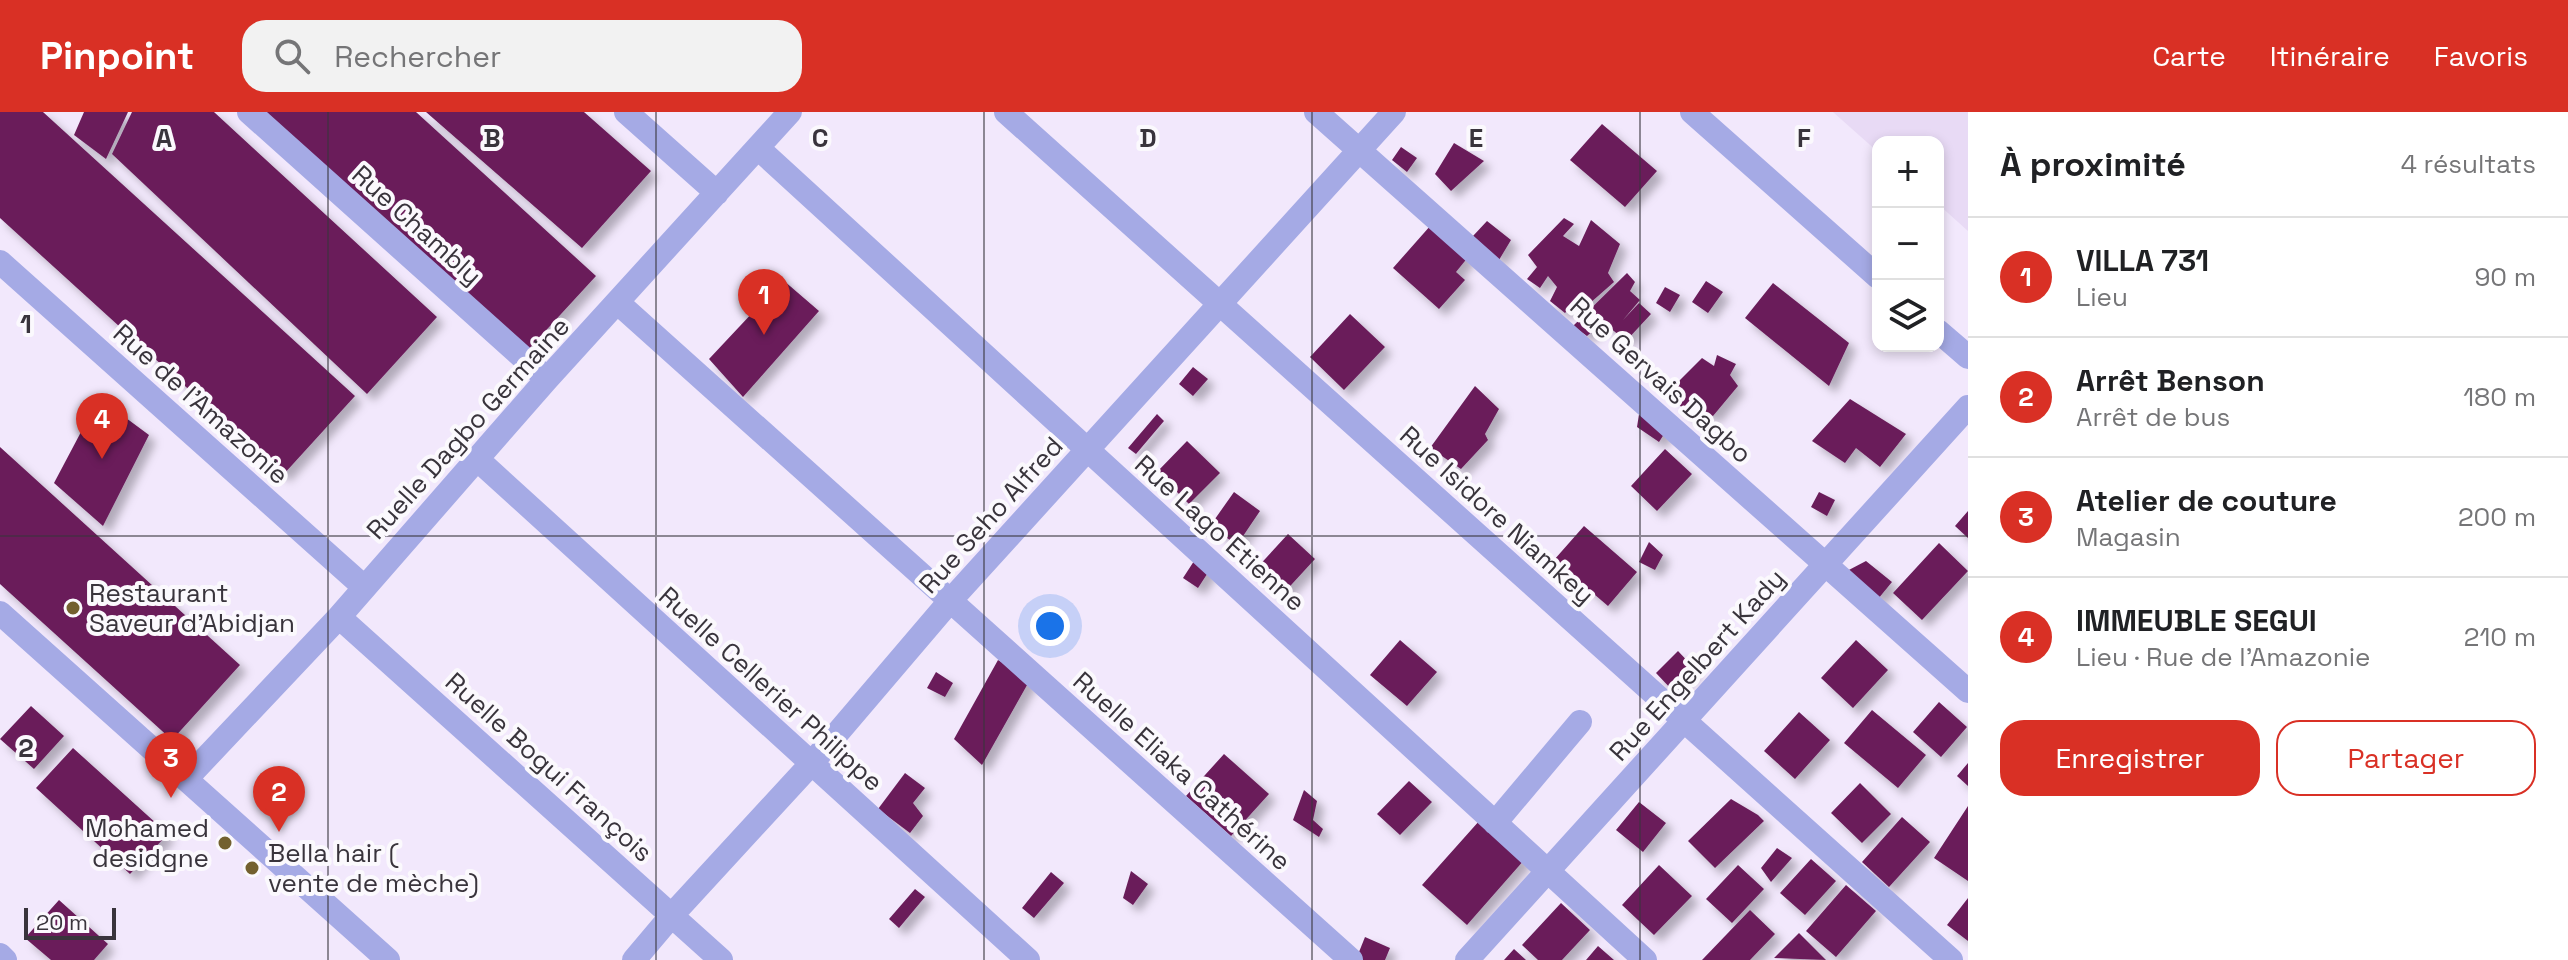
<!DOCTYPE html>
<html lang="fr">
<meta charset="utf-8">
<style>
:root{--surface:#fff;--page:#f2f2f2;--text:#202124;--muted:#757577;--line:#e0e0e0;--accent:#d93025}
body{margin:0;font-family:"Space Grotesk",sans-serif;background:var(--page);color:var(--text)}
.controls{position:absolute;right:24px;top:24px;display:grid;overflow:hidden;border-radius:16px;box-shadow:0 4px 12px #0003}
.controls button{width:72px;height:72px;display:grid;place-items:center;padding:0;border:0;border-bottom:2px solid var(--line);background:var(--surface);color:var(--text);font:40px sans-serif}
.scale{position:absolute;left:24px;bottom:20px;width:92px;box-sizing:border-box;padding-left:8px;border:4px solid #39343c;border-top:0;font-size:22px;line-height:28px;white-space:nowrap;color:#39343c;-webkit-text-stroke:6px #fbf9fd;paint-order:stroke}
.you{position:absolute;left:1050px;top:514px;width:28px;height:28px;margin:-20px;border:6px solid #fff;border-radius:50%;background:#1a73e8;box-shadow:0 0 0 12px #1a73e833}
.badge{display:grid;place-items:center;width:52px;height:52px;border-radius:50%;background:var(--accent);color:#fff;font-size:26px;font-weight:700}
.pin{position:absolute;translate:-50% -66px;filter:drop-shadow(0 2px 4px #0008)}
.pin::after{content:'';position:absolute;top:42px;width:28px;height:24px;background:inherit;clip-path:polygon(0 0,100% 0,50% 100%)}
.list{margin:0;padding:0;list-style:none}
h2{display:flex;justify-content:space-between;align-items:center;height:104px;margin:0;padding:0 32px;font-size:34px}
h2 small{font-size:26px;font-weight:400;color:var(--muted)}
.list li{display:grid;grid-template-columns:52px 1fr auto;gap:24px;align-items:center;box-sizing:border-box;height:120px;padding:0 32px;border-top:2px solid var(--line)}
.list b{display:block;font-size:30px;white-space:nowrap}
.list p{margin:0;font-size:26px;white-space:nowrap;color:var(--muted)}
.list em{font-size:26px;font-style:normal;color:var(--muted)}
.actions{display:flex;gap:16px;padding:24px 32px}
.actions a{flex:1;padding:18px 0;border:2px solid var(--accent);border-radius:24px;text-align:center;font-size:28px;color:var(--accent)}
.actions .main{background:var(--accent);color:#fff}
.icon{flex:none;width:44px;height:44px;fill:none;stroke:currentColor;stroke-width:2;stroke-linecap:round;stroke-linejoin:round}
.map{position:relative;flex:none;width:1968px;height:848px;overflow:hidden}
header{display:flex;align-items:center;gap:48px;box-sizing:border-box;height:112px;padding:0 40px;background:var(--accent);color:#fff}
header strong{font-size:38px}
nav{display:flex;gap:44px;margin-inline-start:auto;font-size:28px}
.search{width:560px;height:72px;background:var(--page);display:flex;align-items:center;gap:20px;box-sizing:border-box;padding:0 28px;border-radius:24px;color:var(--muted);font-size:30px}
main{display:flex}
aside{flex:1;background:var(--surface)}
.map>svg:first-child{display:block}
</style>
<header>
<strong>Pinpoint</strong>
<div class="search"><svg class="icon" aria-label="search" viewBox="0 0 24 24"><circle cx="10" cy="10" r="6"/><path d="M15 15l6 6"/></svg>Rechercher</div>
<nav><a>Carte</a><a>Itinéraire</a><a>Favoris</a></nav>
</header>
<main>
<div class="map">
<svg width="1968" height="848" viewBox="0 0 1968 848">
<defs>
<filter id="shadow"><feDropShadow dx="7" dy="7" stdDeviation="4" flood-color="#0004"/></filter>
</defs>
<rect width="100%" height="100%" fill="#f2e8fc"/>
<path fill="#e8daf5" d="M1833 0H1968V119L1938 92V30H1878V40Z"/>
<path fill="#6a1e5a" filter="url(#shadow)" d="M0 0H43L355 284 283 363 0 106Z
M84 0H128L106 47 74 23Z
M132 0H214L437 205 367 282 112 42Z
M264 0H416L596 164 527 239Z
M426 0H584L651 59 582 136Z
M1602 12 1657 59 1625 95 1570 48Z
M1454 31 1484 49 1451 79 1435 62Z
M1401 35 1417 46 1407 60 1392 48Z
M1564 106 1574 112 1563 124 1579 134 1591 108 1620 132 1608 161 1614 170 1581 199 1574 191 1565 201 1550 189 1557 175 1548 164 1540 176 1527 167 1537 155 1528 143Z
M1487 109 1511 128 1499 148 1473 124Z
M1431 113 1469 144 1456 160 1465 168 1439 197 1393 156Z
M1627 161 1635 170 1630 179 1640 188 1623 208 1639 191 1651 202 1626 229 1603 210 1587 224 1573 214Z
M783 168 819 199 743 285 709 247Z
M1706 169 1723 180 1708 201 1692 190Z
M1773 171 1849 231 1829 274 1745 206Z
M1665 175 1680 183 1670 200 1656 191Z
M1350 202 1385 235 1344 278 1310 245Z
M1717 243 1736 252 1730 263 1738 274 1713 304 1702 299 1692 305 1676 290 1682 281 1675 273 1702 246 1714 254Z
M1193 255 1208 267 1193 284 1179 272Z
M1475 274 1499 297 1485 322 1488 328 1461 357 1430 336Z
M99 286 149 323 103 414 54 371Z
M1850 287 1906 322 1880 355 1856 336 1845 351 1812 329Z
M1640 296 1668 316 1659 330 1637 315Z
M1157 302 1164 309 1136 342 1128 336Z
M1187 329 1220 361 1189 392 1157 360Z
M0 335 240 553 172 628 0 472Z
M1665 337 1692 362 1657 399 1631 374Z
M1234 380 1260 399 1237 433 1210 414Z
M1819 380 1835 388 1827 404 1811 395Z
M1968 399V426L1955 414Z
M1584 414 1637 460 1608 494 1554 448Z
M1288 422 1315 447 1281 484 1254 459Z
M1649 430 1663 443 1655 458 1639 450Z
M1939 431 1968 459 1922 508 1893 481Z
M1196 446 1211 456 1198 476 1183 466Z
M1866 449 1892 470 1878 487 1845 460Z
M1400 528 1437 560 1407 594 1370 563Z
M1856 528 1888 558 1853 596 1821 566Z
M1678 539 1695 557 1673 579 1656 561Z
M998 548 1031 566 982 653 954 627Z
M936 560 953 571 945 585 927 576Z
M1939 590 1967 615 1941 645 1913 620Z
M31 594 64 624 34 657 0 627Z
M1872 598 1926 643 1898 676 1844 631Z
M1799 600 1830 628 1795 667 1764 639Z
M73 636 168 722 130 762 36 676Z
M1224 642 1269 682 1231 724 1186 684Z
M1968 651V674L1957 664Z
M905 661 925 676 913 691 923 704 910 721 878 697Z
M1409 669 1432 690 1400 723 1377 702Z
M1860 671 1891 702 1862 731 1831 701Z
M1304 678 1317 689 1313 708 1323 717 1319 725 1293 708Z
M1731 687 1758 703 1764 709 1715 756 1688 729Z
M1639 690 1666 711 1643 740 1616 718Z
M1968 694V769L1934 746Z
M1902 705 1930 730 1889 775 1862 750Z
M1480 708 1525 747 1467 813 1422 773Z
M1777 736 1792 746 1771 770 1761 756Z
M1811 747 1836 769 1805 803 1780 781Z
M1659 753 1692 784 1654 823 1622 793Z
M1738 753 1764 777 1732 811 1706 787Z
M1131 759 1148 772 1133 793 1123 786Z
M1051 760 1064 771 1034 806 1022 796Z
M1846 773 1876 799 1836 845 1806 819Z
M915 777 925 785 899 816 889 807Z
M1968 786V829L1947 813Z
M59 788 108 832 94 848H51L25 826Z
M1561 791 1590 818 1562 848H1538L1522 833Z
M1750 798 1775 822 1750 848H1702Z
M1799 821 1826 848 1774 846Z
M1365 825 1390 836 1385 848H1361L1357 845Z
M1598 834 1614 848H1586Z
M1514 837 1526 848H1504Z"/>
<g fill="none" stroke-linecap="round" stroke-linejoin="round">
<path stroke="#a5aae5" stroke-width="24" d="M249 0 547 267
M626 0 717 81
M1006 0 1951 848
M1316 0 1968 579
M1692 0 1878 165
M758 36 1645 848
M0 150 364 475
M617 190 1351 848
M1938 219 1968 245
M477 347 1028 848
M0 501 388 848
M339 505 721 848
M186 667 339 505 547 267 790 0
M1495 711 1580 610
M0 843 5 848
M634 848 672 803 811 652 950 489 1394 0
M1467 848 1968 295"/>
</g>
<path fill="none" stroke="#39343c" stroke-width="2" stroke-opacity="0.55" d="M328 0V848M656 0V848M984 0V848M1312 0V848M1640 0V848M0 424H1968"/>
<g fill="#73602f" stroke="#fbf9fd" stroke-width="3">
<circle cx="73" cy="496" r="8"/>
<circle cx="225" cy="731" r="8"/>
<circle cx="252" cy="756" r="8"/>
</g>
<g text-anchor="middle" stroke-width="8" stroke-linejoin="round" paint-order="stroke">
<g font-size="26" fill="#39343c" stroke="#fbf9fd">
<text transform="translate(417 113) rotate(42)" y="9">Rue Chambly</text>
<text transform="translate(1661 268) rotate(42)" y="9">Rue Gervais Dagbo</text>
<text transform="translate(201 292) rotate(42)" y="9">Rue de l'Amazonie</text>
<text transform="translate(468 316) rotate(-48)" y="9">Ruelle Dagbo Germaine</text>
<text transform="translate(991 403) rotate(-48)" y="9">Rue Seho Alfred</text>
<text transform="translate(1497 403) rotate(42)" y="9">Rue Isidore Niamkey</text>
<text transform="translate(1220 421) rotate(42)" y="9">Rue Lago Etienne</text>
<text transform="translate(1697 553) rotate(-48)" y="9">Rue Engelbert Kady</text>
<text transform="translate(771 577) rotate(42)" y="9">Ruelle Cellerier Philippe</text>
<text transform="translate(549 655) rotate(42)" y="9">Ruelle Bogui François</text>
<text transform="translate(1182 659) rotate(42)" y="9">Ruelle Eliaka Cathérine</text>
</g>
<g font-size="26" fill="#39343c" stroke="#fbf9fd" text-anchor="start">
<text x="89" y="490">Restaurant<tspan x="89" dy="30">Saveur d'Abidjan</tspan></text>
<text x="209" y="725" text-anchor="end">Mohamed<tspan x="209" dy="30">desidgne</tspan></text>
<text x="268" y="750">Bella hair (<tspan x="268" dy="30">vente de mèche)</tspan></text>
</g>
</g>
<g font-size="26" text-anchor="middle" font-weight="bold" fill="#39343c" stroke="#fbf9fd" stroke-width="8" stroke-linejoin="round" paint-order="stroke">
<text x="164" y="35">A</text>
<text x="492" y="35">B</text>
<text x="820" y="35">C</text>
<text x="1148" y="35">D</text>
<text x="1476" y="35">E</text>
<text x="1804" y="35">F</text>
<text x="26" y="221">1</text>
<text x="26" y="645">2</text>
</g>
</svg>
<div class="controls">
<button>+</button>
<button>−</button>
<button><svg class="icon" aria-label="layers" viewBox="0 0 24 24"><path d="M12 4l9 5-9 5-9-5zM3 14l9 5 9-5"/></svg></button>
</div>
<div class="scale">20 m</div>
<div class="you"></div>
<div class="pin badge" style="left:764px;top:223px">1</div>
<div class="pin badge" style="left:279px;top:720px">2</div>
<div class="pin badge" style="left:171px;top:686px">3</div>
<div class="pin badge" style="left:102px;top:347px">4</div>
</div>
<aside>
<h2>À proximité<small>4 résultats</small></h2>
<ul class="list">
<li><span class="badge">1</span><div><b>VILLA 731</b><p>Lieu</p></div><em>90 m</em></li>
<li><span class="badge">2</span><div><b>Arrêt Benson</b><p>Arrêt de bus</p></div><em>180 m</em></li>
<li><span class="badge">3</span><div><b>Atelier de couture</b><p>Magasin</p></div><em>200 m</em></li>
<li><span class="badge">4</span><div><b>IMMEUBLE SEGUI</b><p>Lieu · Rue de l'Amazonie</p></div><em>210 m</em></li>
</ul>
<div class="actions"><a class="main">Enregistrer</a><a>Partager</a></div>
</aside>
</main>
